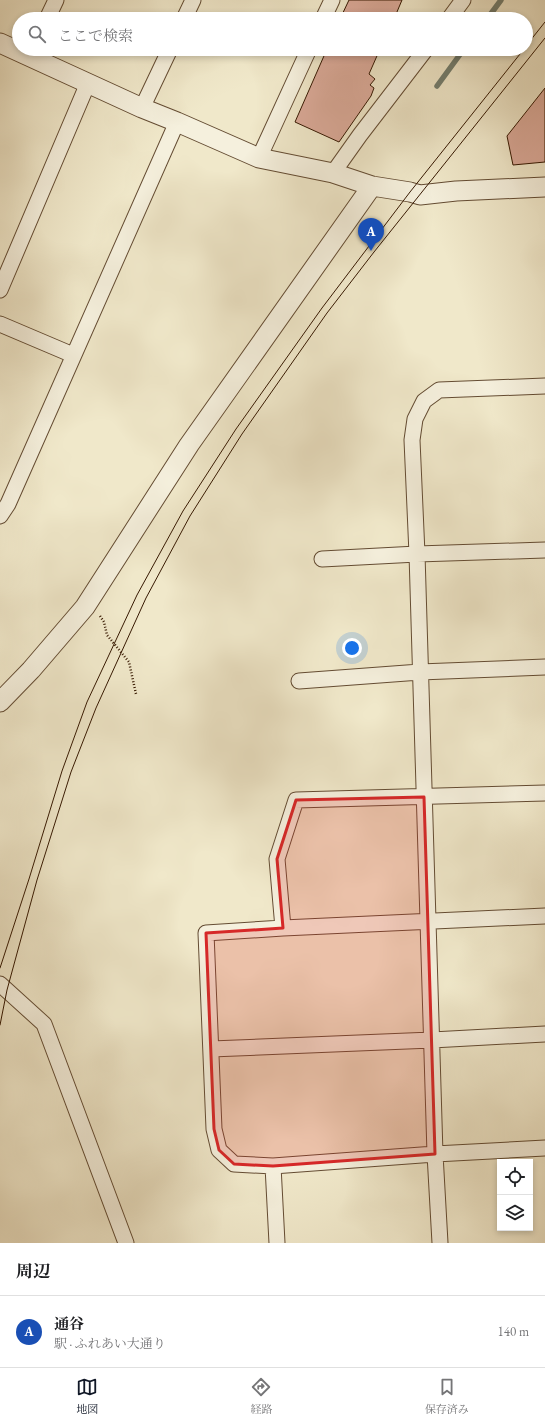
<!DOCTYPE html>
<html lang="ja">
<meta charset="utf-8">
<style>
:root{--surface:#fff;--page:#f6f6f6;--text:#202124;--muted:#757577;--line:#e0e0e0;--accent:#111827}
body{margin:0;font-family:"EB Garamond","Noto Serif JP",serif;background:var(--page);color:var(--text)}
.controls{position:absolute;right:12px;bottom:12px;display:grid;overflow:hidden;border-radius:0px;box-shadow:0 2px 6px #0003}
.controls button{width:36px;height:36px;display:grid;place-items:center;padding:0;border:0;border-bottom:1px solid var(--line);background:var(--surface);color:var(--text);font:20px sans-serif}
.you{position:absolute;left:352px;top:648px;width:14px;height:14px;margin:-10px;border:3px solid #fff;border-radius:50%;background:#1a73e8;box-shadow:0 0 0 6px #1a73e833}
.badge{display:grid;place-items:center;width:26px;height:26px;border-radius:50%;background:var(--accent);color:#fff;font-size:13px;font-weight:700}
.pin{position:absolute;translate:-50% -33px;filter:drop-shadow(0 1px 2px #0008)}
.pin::after{content:'';position:absolute;top:21px;width:14px;height:12px;background:inherit;clip-path:polygon(0 0,100% 0,50% 100%)}
.list{margin:0;padding:0;list-style:none}
h2{display:flex;justify-content:space-between;align-items:center;height:52px;margin:0;padding:0 16px;font-size:17px}
h2 small{font-size:13px;font-weight:400;color:var(--muted)}
.list li{display:grid;grid-template-columns:26px 1fr auto;gap:12px;align-items:center;box-sizing:border-box;height:72px;padding:0 16px;border-top:1px solid var(--line)}
.list b{display:block;font-size:15px;white-space:nowrap}
.list p{margin:0;font-size:13px;white-space:nowrap;color:var(--muted)}
.list em{font-size:13px;font-style:normal;color:var(--muted)}
.icon{flex:none;width:22px;height:22px;fill:none;stroke:currentColor;stroke-width:2;stroke-linecap:round;stroke-linejoin:round}
.map{position:relative;flex:none;width:545px;height:1243px;overflow:hidden}
.search{position:absolute;background:var(--surface);box-shadow:0 2px 6px #0003;left:12px;right:12px;top:12px;height:44px;display:flex;align-items:center;gap:10px;box-sizing:border-box;padding:0 14px;border-radius:22px;color:var(--muted);font-size:15px}
.sheet{height:124px;background:var(--surface)}
nav{display:flex;justify-content:space-around;align-items:center;box-sizing:border-box;height:56px;border-top:1px solid var(--line);background:var(--surface);font-size:11px;color:var(--muted)}
nav a{display:grid;justify-items:center;gap:2px}
nav .on{color:var(--accent)}
.map>svg:first-child{display:block}
</style>
<div class="map">
<svg width="545" height="1243" viewBox="0 0 545 1243">
<rect width="100%" height="100%" fill="#f0e8ca"/>
<filter id="stains"><feTurbulence type="fractalNoise" baseFrequency=".005" numOctaves="4"/><feColorMatrix values="0 0 0 0 .2 0 0 0 0 .09 0 0 0 0 .02 0 0 0 .5 -.17"/></filter>
<radialGradient id="worn" r=".72"><stop offset=".6" stop-color="#630" stop-opacity="0"/><stop offset="1" stop-color="#630" stop-opacity=".3"/></radialGradient>
<g fill="none" stroke-linecap="round" stroke-linejoin="round">
<path stroke="#727d6e" stroke-width="5.5" d="M487 19 501 0
M437 86 464 49"/>
</g>
<path fill="#daa998" stroke="#361801" d="M349 0H402L394 19H340Z
M327 49H380L369 74 375 79 370 85 374 88 371 96 339 142 295 122Z
M545 88V162L513 165 507 136Z"/>
<g fill="none" stroke-linecap="round" stroke-linejoin="round">
<g stroke="#644c33" stroke-width="17">
<path id="minor" d="M47 19 56 0
M184 19 193 0
M323 19 332 0
M449 19 463 0
M142 108 170 49
M259 158 309 49
M333 173 360 135 426 49
M0 290 88 83
M0 324 73 355
M0 516 8 504 177 122
M322 559 417 554 545 550
M299 681 420 672 545 667
M545 916 283 928 206 933 214 1129 219 1150 234 1164 273 1166 435 1154 545 1148
M283 928 277 859 296 800 545 793
M0 984 44 1024 126 1243
M211 1049 432 1040 545 1034
M273 1166 277 1243
M440 1243 435 1154 417 554 412 440 415 419 424 401 439 390 545 386"/>
</g>
<g stroke="#644c33" stroke-width="21">
<path id="tertiary" d="M0 43 142 108 177 122 259 158 333 173 372 186 410 192 420 195 456 191 545 187
M0 702 31 670 85 607 189 445 372 186"/>
</g>
<path stroke="#361801" stroke-width="2.5" stroke-dasharray="1 2" stroke-linecap="butt" d="M100 616 104 622 107 635 129 662 136 694"/>
<use href="#minor" stroke="#f5f0dd" stroke-width="15"/>
<use href="#tertiary" stroke="#f5f0dd" stroke-width="19"/>
<path stroke="#361801" stroke-width="1" d="M526 46 545 22
M0 968 29 879 62 771 87 702 137 595 183 511 236 429 322 308 410 192 524 49
M0 1025 7 990 37 880 71 772 96 708 146 598 190 516 242 434 327 313 374 252 545 38"/>
</g>
<path fill="#d62828" fill-opacity="0.2" stroke="#d62828" stroke-width="3" stroke-linejoin="round" d="M424 797 435 1154 273 1166 234 1164 219 1150 214 1129 206 933 283 928 277 859 296 800Z"/>
<rect width="100%" height="100%" filter="url(#stains)"/>
<rect width="100%" height="100%" fill="url(#worn)"/>
</svg>
<div class="controls">
<button><svg class="icon" aria-label="locate" viewBox="0 0 24 24"><circle cx="12" cy="12" r="6"/><path d="M12 2v4M12 18v4M2 12h4M18 12h4"/></svg></button>
<button><svg class="icon" aria-label="layers" viewBox="0 0 24 24"><path d="M12 4l9 5-9 5-9-5zM3 14l9 5 9-5"/></svg></button>
</div>
<div class="you"></div>
<div class="pin badge" style="left:371px;top:251px;background:#1a4fb4">A</div>
<div class="search"><svg class="icon" aria-label="search" viewBox="0 0 24 24"><circle cx="10" cy="10" r="6"/><path d="M15 15l6 6"/></svg>ここで検索</div>
</div>
<section class="sheet">
<h2>周辺<small></small></h2>
<ul class="list">
<li><span class="badge" style="background:#1a4fb4">A</span><div><b>通谷</b><p>駅 · ふれあい大通り</p></div><em>140 m</em></li>
</ul>
</section>
<nav>
<a class="on"><svg class="icon" aria-label="map" viewBox="0 0 24 24"><path d="M3 6l6-2 6 2 6-2v14l-6 2-6-2-6 2zM9 4v14M15 6v14"/></svg>地図</a>
<a><svg class="icon" aria-label="directions" viewBox="0 0 24 24"><path d="M12 3l9 9-9 9-9-9zM9 14v-3h6M13 9l2 2-2 2"/></svg>経路</a>
<a><svg class="icon" aria-label="saved" viewBox="0 0 24 24"><path d="M7 4h10v16l-5-4-5 4z"/></svg>保存済み</a>
</nav>
